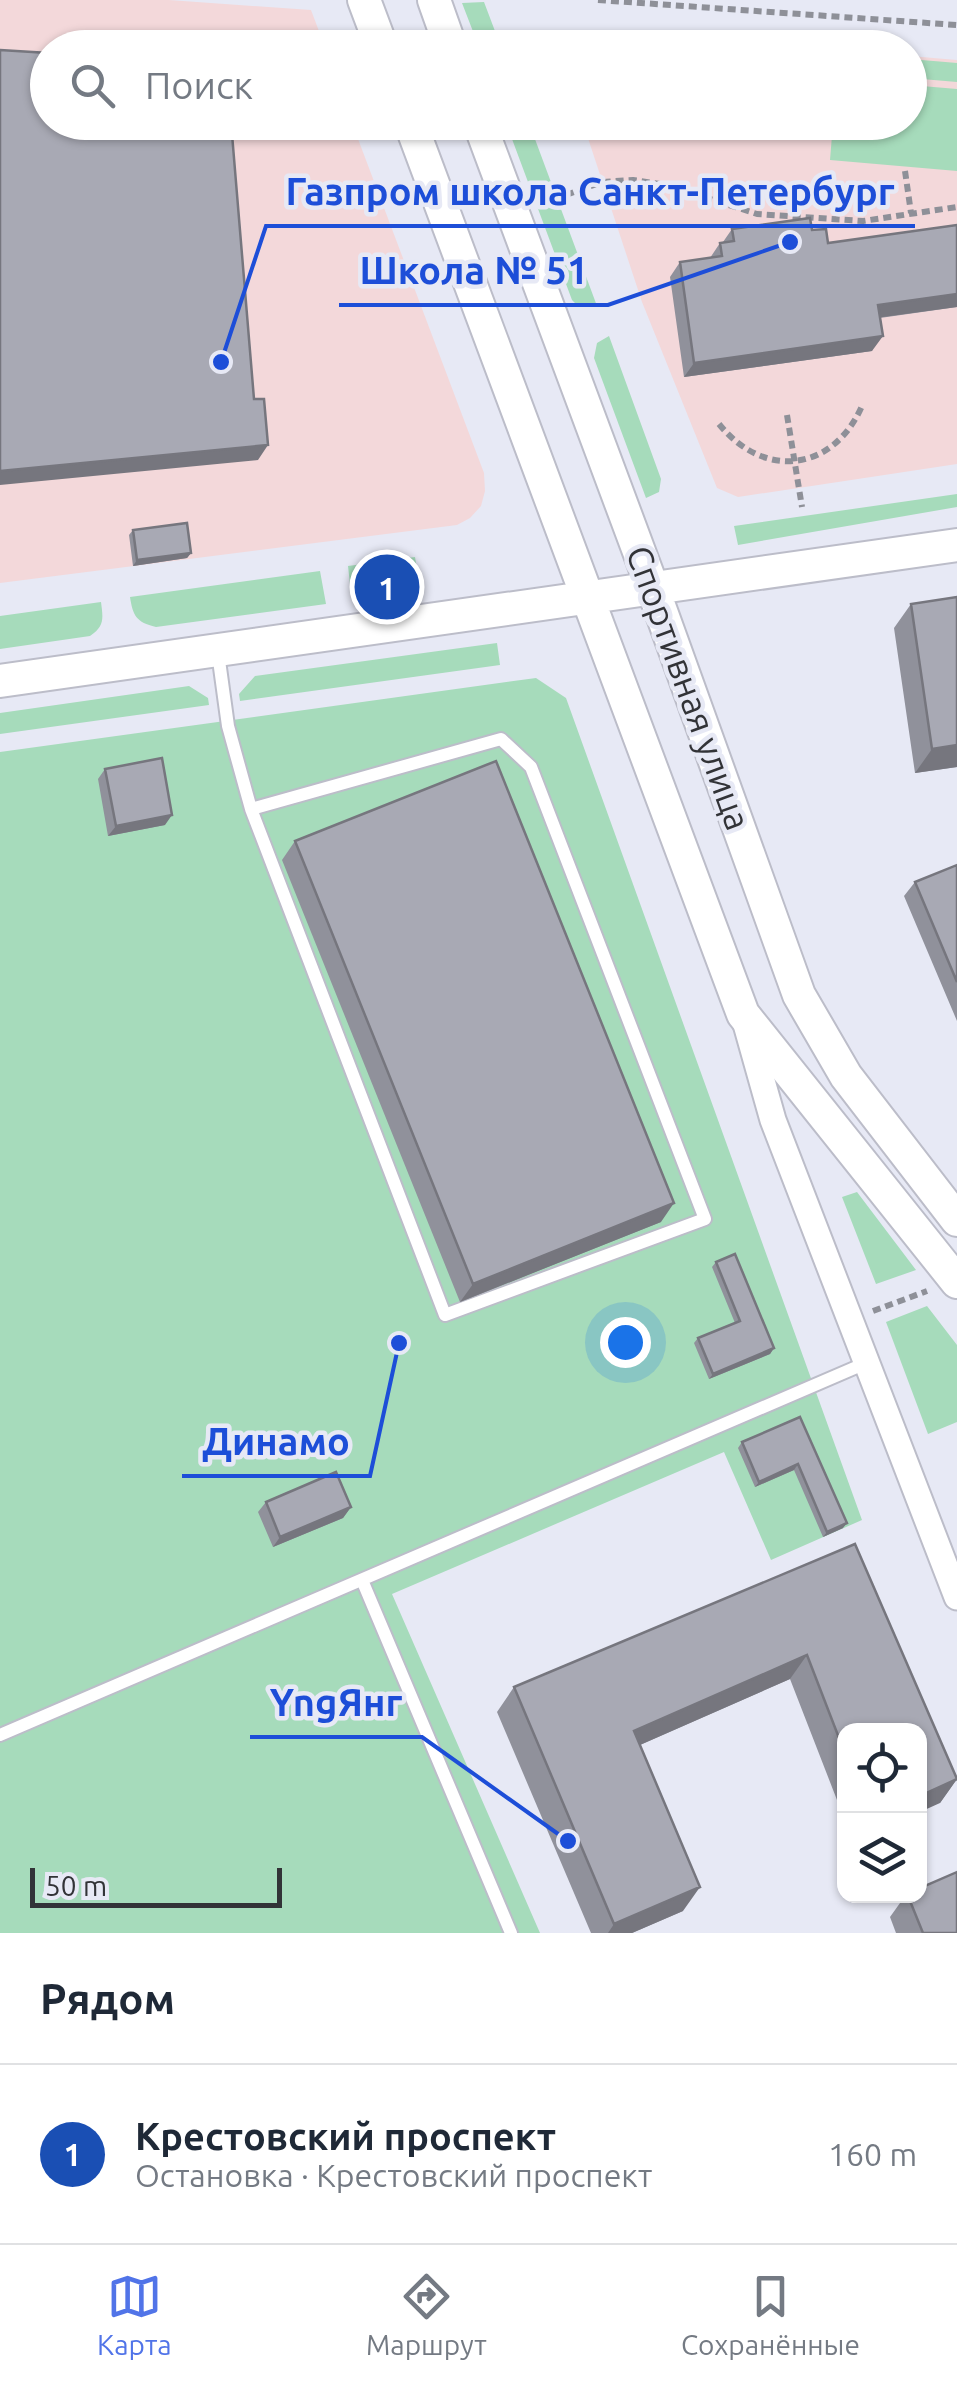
<!DOCTYPE html>
<html lang="ru">
<meta charset="utf-8">
<style>
:root{--surface:#fff;--page:#f2f2f3;--text:#1f2937;--muted:#747a83;--line:#e0e1e3;--accent:#5174e8}
body{margin:0;font-family:Ubuntu,sans-serif;background:var(--page);color:var(--text)}
.controls{position:absolute;right:30px;bottom:30px;display:grid;overflow:hidden;border-radius:20px;box-shadow:0 2px 8px #0004}
.controls button{width:90px;height:90px;display:grid;place-items:center;padding:0;border:0;border-bottom:2px solid var(--line);background:var(--surface);color:var(--text);font:50px sans-serif}
.scale{position:absolute;left:30px;bottom:25px;width:252px;box-sizing:border-box;padding-left:10px;border:5px solid #323337;border-top:0;font-size:28px;line-height:35px;white-space:nowrap;color:#323337;-webkit-text-stroke:8px #e7e9f5;paint-order:stroke}
.you{position:absolute;left:625px;top:1342px;width:35px;height:35px;margin:-25px;border:8px solid #fff;border-radius:50%;background:#1a73e8;box-shadow:0 0 0 15px #1a73e833}
.badge{display:grid;place-items:center;width:65px;height:65px;border-radius:50%;background:var(--accent);color:#fff;font-size:32px;font-weight:700}
.pin{position:absolute;translate:-50% -50%;border:5px solid #fff;box-shadow:0 2px 10px #0006}
.list{margin:0;padding:0;list-style:none}
h2{display:flex;justify-content:space-between;align-items:center;height:130px;margin:0;padding:0 40px;font-size:42px}
h2 small{font-size:32px;font-weight:400;color:var(--muted)}
.list li{display:grid;grid-template-columns:65px 1fr auto;gap:30px;align-items:center;box-sizing:border-box;height:180px;padding:0 40px;border-top:2px solid var(--line)}
.list b{display:block;font-size:38px;white-space:nowrap}
.list p{margin:0;font-size:32px;white-space:nowrap;color:var(--muted)}
.list em{font-size:32px;font-style:normal;color:var(--muted)}
.icon{flex:none;width:55px;height:55px;fill:none;stroke:currentColor;stroke-width:2;stroke-linecap:round;stroke-linejoin:round}
.map{position:relative;flex:none;width:957px;height:1933px;overflow:hidden}
.search{position:absolute;background:var(--surface);box-shadow:0 2px 8px #0004;left:30px;right:30px;top:30px;height:110px;display:flex;align-items:center;gap:25px;box-sizing:border-box;padding:0 35px;border-radius:55px;color:var(--muted);font-size:38px}
.sheet{height:310px;background:var(--surface)}
nav{display:flex;justify-content:space-around;align-items:center;box-sizing:border-box;height:140px;border-top:2px solid var(--line);background:var(--surface);font-size:28px;color:var(--muted)}
nav a{display:grid;justify-items:center;gap:5px}
nav .on{color:var(--accent)}
.map>svg:first-child{display:block}
</style>
<div class="map">
<svg width="957" height="1933" viewBox="0 0 957 1933">
<rect width="100%" height="100%" fill="#e7e9f5"/>
<path fill="#f3d8da" d="M0 0H169L311 10 325 47 48 48V122L352 123 484 473 485 491 481 506 470 518 457 525 0 583Z
M910 56 957 60V464L738 497 717 488 642 302 583 123 910 122Z"/>
<path fill="#a6dbbb" d="M484 2 501 47H479L462 3Z
M583 35 749 47H583Z
M910 59 957 63V82L910 78Z
M910 85 957 89V171L830 160 833 123 910 122Z
M506 123H529L597 306 579 307 572 300Z
M609 336 661 479 659 492 646 498 594 358 597 343Z
M957 494V507L738 545 734 526Z
M415 557 418 575 350 584 348 566Z
M320 571 326 604 156 627C136 622 133 616 130 597Z
M101 602C103 618 105 626 90 636L0 649V616Z
M497 643 500 665 240 701 239 694 255 676Z
M536 678 566 698 862 1520 771 1560 724 1452 392 1594 540 1933H0V752Z
M189 686 208 698 209 705 0 734V713Z
M857 1192 916 1270 876 1284 842 1197Z
M927 1306 957 1345V1422L928 1434 886 1322Z"/>
<g fill="none" stroke-linecap="round" stroke-linejoin="round">
<g stroke="#bcbdc9" stroke-width="16">
<path id="service" d="M218 653 228 726 251 809 445 1315 705 1219 531 767 501 739 251 809
M362 1580 511 1933
M0 1735 866 1363"/>
</g>
<g stroke="#bcbdc9" stroke-width="29">
<path id="minor" d="M746 1024 773 1120 957 1597"/>
</g>
<g stroke="#bcbdc9" stroke-width="36">
<path id="tertiary" d="M364 0 382 48
M434 0 451 48
M410 122 743 1014 957 1282
M479 122 653 589 799 995 846 1076 957 1220
M0 681 957 545"/>
</g>
<path stroke="#8e9098" stroke-width="6" stroke-dasharray="8 5" stroke-linecap="butt" d="M598 0 957 25
M905 171 911 213
M566 195 602 182 633 180 667 185 757 214 863 221 957 207
M787 415 802 507
M719 424C764 480 833 472 862 406
M873 1311 927 1291"/>
<use href="#service" stroke="#fff" stroke-width="12"/>
<use href="#minor" stroke="#fff" stroke-width="25"/>
<use href="#tertiary" stroke="#fff" stroke-width="32"/>
</g>
<path fill="#90919b" d="M732 229 812 230 828 243 957 307 880 318 872 351 684 377 670 277 680 262 710 258 720 243 723 242Z
M133 530 191 553 187 558 133 566 129 535Z
M957 597V767L915 773 894 628 911 604Z
M105 769 165 825 108 836 98 779Z
M295 841 661 1222 460 1302 282 860Z
M957 865V1021L904 896 915 882Z
M716 1262 774 1348 770 1354 709 1379 694 1343 698 1338 735 1323 712 1267Z
M800 1417 843 1528 823 1537 794 1470 755 1487 738 1448 742 1442Z
M266 1502 351 1507 343 1518 273 1547 258 1512Z
M855 1544 957 1779 940 1803 844 1730V1818L790 1679 640 1745 683 1911 632 1933H591L497 1712 514 1687Z
M905 1896H920L957 1933H896L890 1917Z"/>
<path fill="#76767e" d="M957 294V307L868 319 878 305Z
M883 336 872 351 684 377 694 363Z
M268 445 258 460 0 485V471Z
M191 553 187 558 133 566 137 560Z
M957 745V767L915 773 932 749Z
M172 815 165 825 108 836 116 826Z
M674 1203 661 1222 460 1302 473 1284Z
M774 1348 770 1354 709 1379 713 1374Z
M798 1464 794 1470 755 1487 759 1482Z
M351 1507 343 1518 273 1547 280 1537Z
M847 1523 843 1528 823 1537 827 1532Z
M807 1655 790 1679 617 1755 634 1731Z
M957 1779 940 1803 920 1812V1796Z
M700 1887 683 1911 632 1933H608L614 1924Z"/>
<path fill="#a8a9b4" stroke="#76767e" stroke-width="2.5" d="M0 50 48 53V122H231L254 399H264L268 445 0 471Z
M810 218 812 230 826 229 828 243 957 225V294L878 305 883 336 694 363 680 262 722 256 720 243 734 241 732 229Z
M187 523 191 553 137 560 133 530Z
M957 597V745L932 749 911 604Z
M162 758 172 815 116 826 105 769Z
M496 761 674 1203 473 1284 295 841Z
M957 865V982L915 882Z
M735 1254 774 1348 713 1374 698 1338 740 1321 716 1262Z
M800 1417 847 1523 827 1532 798 1464 759 1482 742 1442Z
M336 1472 351 1507 280 1537 266 1502Z
M855 1544 957 1779 920 1796V1730H844V1751L807 1655 634 1731 700 1887 614 1924 514 1687Z
M957 1872V1933H923L908 1896H920V1888Z"/>
<g text-anchor="middle" stroke-width="9" stroke-linejoin="round" paint-order="stroke">
<g font-size="35" fill="#323337" stroke="#e7e9f5">
<text transform="translate(688 688) rotate(70)" y="12">Спортивная улица</text>
</g>
</g>
<path fill="none" stroke="#1d4ed8" stroke-width="4" d="M221 362L266 226H915M790 242L608 305H339M399 1343L370 1476H182M568 1841L422 1737H250"/>
<g fill="#1d4ed8" stroke="#e7e9f5" stroke-width="4">
<circle cx="221" cy="362" r="10"/>
<circle cx="790" cy="242" r="10"/>
<circle cx="399" cy="1343" r="10"/>
<circle cx="568" cy="1841" r="10"/>
</g>
<g font-size="38" text-anchor="middle" font-weight="bold" fill="#1d4ed8" stroke="#e7e9f5" stroke-width="9" stroke-linejoin="round" paint-order="stroke">
<text x="590" y="205">Газпром школа Санкт-Петербург</text>
<text x="474" y="284">Школа № 51</text>
<text x="276" y="1455">Динамо</text>
<text x="336" y="1716">YngЯнг</text>
</g>
</svg>
<div class="controls">
<button><svg class="icon" aria-label="locate" viewBox="0 0 24 24"><circle cx="12" cy="12" r="6"/><path d="M12 2v4M12 18v4M2 12h4M18 12h4"/></svg></button>
<button><svg class="icon" aria-label="layers" viewBox="0 0 24 24"><path d="M12 4l9 5-9 5-9-5zM3 14l9 5 9-5"/></svg></button>
</div>
<div class="scale">50 m</div>
<div class="you"></div>
<div class="pin badge" style="left:387px;top:587px;background:#1a4fb4">1</div>
<div class="search"><svg class="icon" aria-label="search" viewBox="0 0 24 24"><circle cx="10" cy="10" r="6"/><path d="M15 15l6 6"/></svg>Поиск</div>
</div>
<section class="sheet">
<h2>Рядом<small></small></h2>
<ul class="list">
<li><span class="badge" style="background:#1a4fb4">1</span><div><b>Крестовский проспект</b><p>Остановка · Крестовский проспект</p></div><em>160 m</em></li>
</ul>
</section>
<nav>
<a class="on"><svg class="icon" aria-label="map" viewBox="0 0 24 24"><path d="M3 6l6-2 6 2 6-2v14l-6 2-6-2-6 2zM9 4v14M15 6v14"/></svg>Карта</a>
<a><svg class="icon" aria-label="directions" viewBox="0 0 24 24"><path d="M12 3l9 9-9 9-9-9zM9 14v-3h6M13 9l2 2-2 2"/></svg>Маршрут</a>
<a><svg class="icon" aria-label="saved" viewBox="0 0 24 24"><path d="M7 4h10v16l-5-4-5 4z"/></svg>Сохранённые</a>
</nav>
